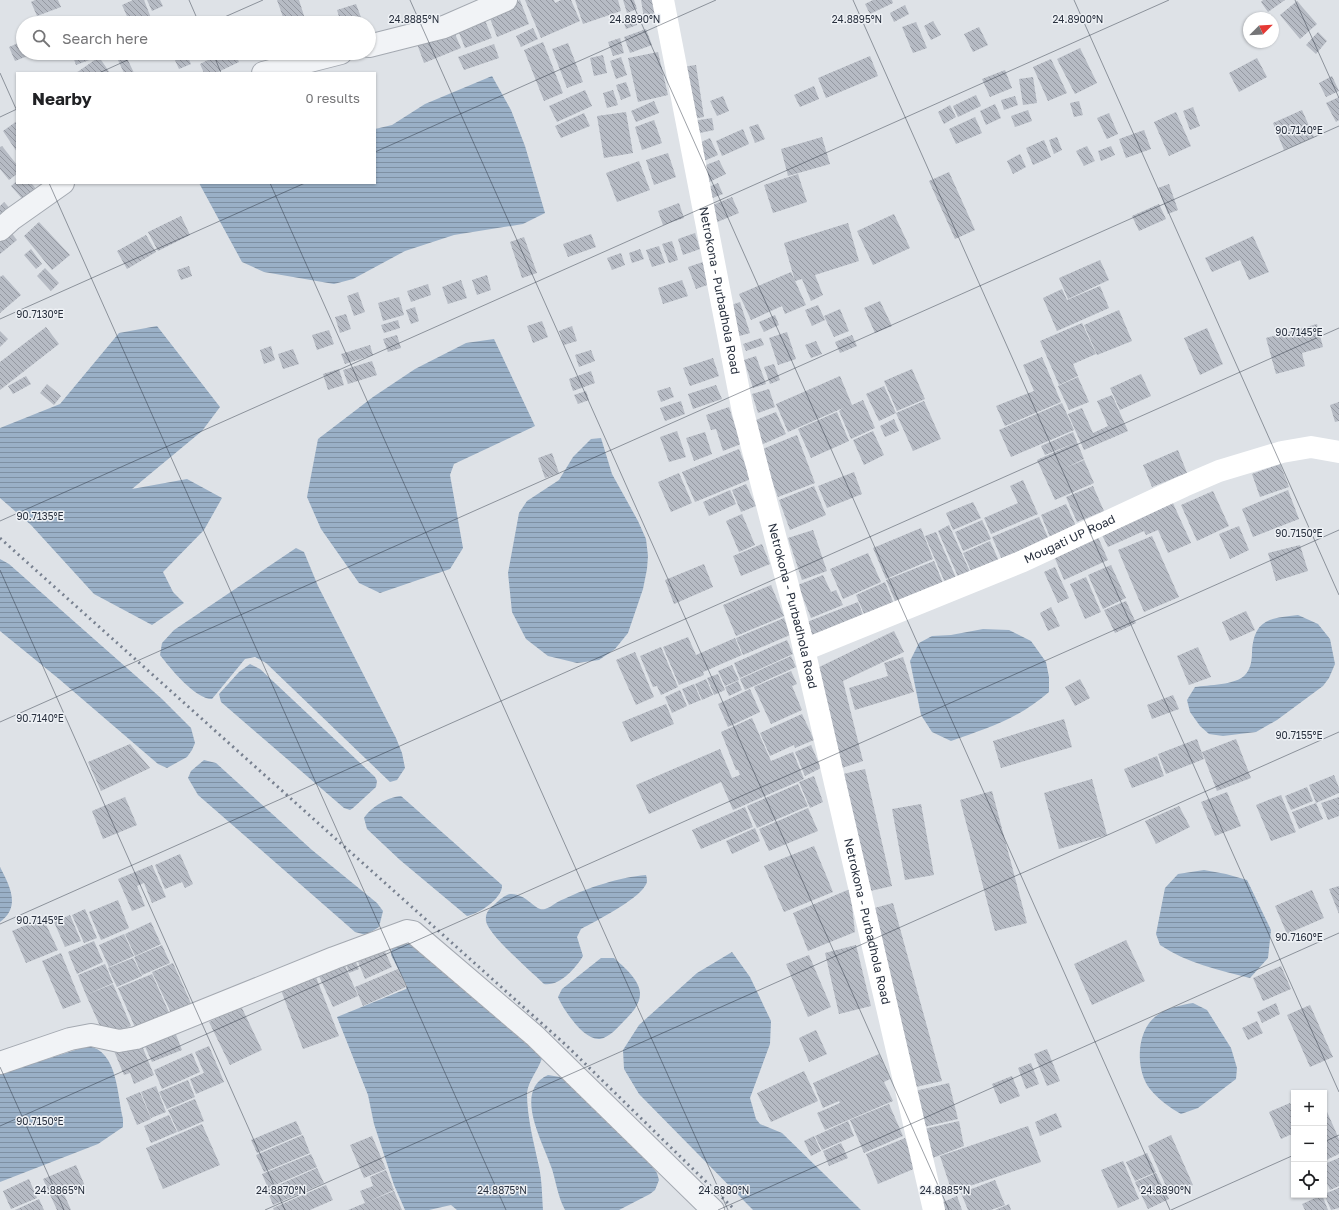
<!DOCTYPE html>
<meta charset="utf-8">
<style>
:root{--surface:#fff;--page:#f6f6f6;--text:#202124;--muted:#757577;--line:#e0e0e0}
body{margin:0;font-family:"Golos Text",sans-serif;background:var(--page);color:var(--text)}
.controls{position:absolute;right:12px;bottom:12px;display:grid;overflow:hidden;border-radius:0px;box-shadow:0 1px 3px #0004}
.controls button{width:36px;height:36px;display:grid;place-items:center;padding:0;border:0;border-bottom:1px solid var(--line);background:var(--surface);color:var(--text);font:20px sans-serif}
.compass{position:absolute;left:1243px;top:12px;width:36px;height:36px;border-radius:50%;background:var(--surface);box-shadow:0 1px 3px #0004;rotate:66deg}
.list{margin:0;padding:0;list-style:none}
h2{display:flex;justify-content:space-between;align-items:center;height:52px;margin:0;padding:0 16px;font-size:17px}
h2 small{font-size:13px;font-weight:400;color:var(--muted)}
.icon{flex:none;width:22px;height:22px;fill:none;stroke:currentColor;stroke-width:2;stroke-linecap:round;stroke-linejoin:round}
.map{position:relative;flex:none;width:1339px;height:1210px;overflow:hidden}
.search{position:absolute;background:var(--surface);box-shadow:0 1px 3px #0004;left:16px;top:16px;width:360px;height:44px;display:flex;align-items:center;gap:10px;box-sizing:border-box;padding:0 14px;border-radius:22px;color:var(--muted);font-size:15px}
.panel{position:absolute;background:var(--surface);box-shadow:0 1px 3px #0004;left:16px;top:72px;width:360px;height:112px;border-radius:0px}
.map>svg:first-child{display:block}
</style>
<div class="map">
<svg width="1339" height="1210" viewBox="0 0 1339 1210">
<defs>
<pattern id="water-rules" width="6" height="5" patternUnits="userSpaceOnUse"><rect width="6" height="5" fill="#9ab0c7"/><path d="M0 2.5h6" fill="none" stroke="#7e90a3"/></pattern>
<pattern id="building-back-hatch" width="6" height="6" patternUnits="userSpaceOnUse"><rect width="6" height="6" fill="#b6bbc4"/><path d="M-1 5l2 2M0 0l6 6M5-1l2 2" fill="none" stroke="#9498a1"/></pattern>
</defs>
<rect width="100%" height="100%" fill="#dee2e7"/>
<path fill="url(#water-rules)" d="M492 76 511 110 525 146 545 213 523 224 454 235 405 251 353 279 334 284 264 272 242 262 199 183H375V129L392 125 425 104Z
M157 326 220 407 202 431 132 489 187 479 222 498 204 530 163 572 173 592 184 603 152 625 94 594 31 525 0 498V428L60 404 119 333Z
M494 339 535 426 454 464 450 475 463 548 450 569 380 593 359 583 321 529 307 497 318 439 373 397 415 369 466 343Z
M601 438 612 474 638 521 646 539 648 556 647 569 643 589 628 633 615 649 599 660 577 663 548 656 526 639 512 612 508 573 519 513 527 501 559 480 573 457 591 439Z
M296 548 304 552 318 586 396 738 402 753 405 768 397 780 390 782 266 663 255 657 245 659 212 699C195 699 170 668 160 655L162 643 174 630Z
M0 559 9 564 162 699 191 728 195 743 192 750 187 757 167 768 158 764 59 679 0 631Z
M1298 615 1318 624 1330 639 1335 664 1329 678 1323 686 1277 720 1256 732 1223 736 1209 734 1200 726 1190 712 1187 700 1195 687C1208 685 1236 685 1245 675 1251 669 1252 659 1252 652 1254 620 1269 618 1298 615Z
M983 629 1009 630 1031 641 1046 662 1049 677V692C1018 719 988 728 951 741L932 732 921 715 910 661 919 643 932 636 951 635Z
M250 664 260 669 375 777 377 781 376 787 353 808 350 810 344 808 221 702 219 694 239 672Z
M204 760 216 763 312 850 377 903 383 911 379 927 366 935 355 932 198 795 188 778 191 771Z
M401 796 502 885C503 898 479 914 467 916L400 860 367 829 364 818C371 807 388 797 401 796Z
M0 867C10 886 21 907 0 922Z
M1204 870 1226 874 1247 880 1271 930 1268 958 1250 978C1218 970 1187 963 1160 945L1156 934 1165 888 1178 874Z
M646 875C647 879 648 882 645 886 637 900 596 921 581 929L577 937 583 956C576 968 559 987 544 984 532 972 488 935 486 921 485 913 489 909 495 904 499 900 505 895 510 894 527 893 535 912 545 909 552 907 557 901 564 899 587 888 620 877 646 875Z
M397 944H413L543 1054C541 1067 528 1080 527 1093 527 1118 534 1143 539 1167 542 1180 542 1196 543 1210H457L451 1205 429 1210H405L394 1185 374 1124 368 1095 337 1017 406 989 407 986 391 955 392 947Z
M732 952 750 977 771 1021 770 1044 750 1098 756 1119 760 1124 782 1133 861 1210H753L639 1094 624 1069 623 1050 639 1025 697 973Z
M601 958H614C624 967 641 981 640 995 639 1006 631 1014 624 1021 617 1028 610 1037 600 1039 584 1041 563 1009 558 997L562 989Z
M1193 1003 1207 1010 1231 1048 1237 1068 1236 1079 1198 1108 1181 1114C1170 1108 1158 1099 1150 1089 1135 1070 1136 1031 1156 1016 1166 1008 1181 1005 1193 1003Z
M88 1046C118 1051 117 1095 123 1119V1127L98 1144 0 1182V1074Z
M548 1075 560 1077 576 1088 621 1136 642 1153 657 1173 659 1180 655 1190 650 1194 619 1210H565C558 1197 556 1182 552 1169 544 1144 512 1091 548 1075Z"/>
<path fill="url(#building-back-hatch)" d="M35 0H58L61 7 37 16 31 2Z
M133 0H144L151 18 139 23H130L122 5Z
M147 0H160L163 6 152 11Z
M277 0H299L306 22 285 23Z
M520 0 529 24 497 37 488 13Z
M525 0H554L555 3 561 0H571L580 21 541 38Z
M575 0H618L621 11 583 24Z
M623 0H634L637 9 627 13Z
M641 0H655L658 15 644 18Z
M873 0H892L893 3 870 14 865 4Z
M1263 0H1285L1268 12 1261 2Z
M1297 1 1317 24 1300 39 1280 15Z
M356 4 362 20 353 23H341L337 10Z
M905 5 909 14 894 22 890 13Z
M483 15 492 38 465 48 456 25Z
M634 16 637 25 626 29 623 20Z
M933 21 941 35 931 40 924 26Z
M916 22 927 48 913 53 902 27Z
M452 27 461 48 424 63 416 41Z
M979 27 988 45 973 52 964 34Z
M533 28 538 39 521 47 516 36Z
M646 29 652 45 630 53 624 37Z
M1318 32 1327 41 1316 54 1306 45Z
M620 38 624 53 613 56 608 42Z
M23 41V53H35L15 61 9 47Z
M543 42 563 93 544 101 524 50Z
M568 43 583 82 567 88 552 49Z
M494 44 499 58 464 70 458 57Z
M1080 48 1097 83 1075 94 1057 59Z
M658 52 668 95 638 102 628 58Z
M90 53 92 59 76 65 72 54Z
M186 53 191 64 179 69 174 58Z
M222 53H235L239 62 216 73H204L200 64Z
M280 53H298L282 59Z
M125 54 134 73H124L117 58Z
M603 55 607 73 594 76 590 58Z
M870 56 878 76 826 98 818 78Z
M99 57 110 73H76Z
M621 57 627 75 616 79 610 61Z
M1257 58 1267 77 1239 92 1229 73Z
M1051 59 1067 93 1048 101 1033 67Z
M696 65 704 117 691 119 682 67Z
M1005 70 1012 88 990 97 982 79Z
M1332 76 1339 91 1326 97 1319 83Z
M1033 77 1037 103 1023 105 1019 79Z
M626 82 631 96 621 100 616 85Z
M814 86 819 99 800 107 794 95Z
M585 90 592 106 557 122 549 106Z
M613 90 618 105 607 108 603 93Z
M976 95 981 106 958 117 953 106Z
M723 96 729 111 717 116 710 101Z
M1015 96 1018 105 1004 110 1001 100Z
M1339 97V120L1336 122 1326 103Z
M654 101 659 113 636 122 631 111Z
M1079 101 1083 115 1074 117 1070 103Z
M995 104 1001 118 986 125 980 111Z
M950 105 956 117 944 124 938 112Z
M1193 107 1200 126 1190 130 1183 111Z
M1028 110 1032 121 1015 127 1011 116Z
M1302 110 1314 137 1284 150 1273 123Z
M626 112 633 153 604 158 597 116Z
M1176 112 1191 146 1169 156 1154 122Z
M584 113 590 126 561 138 555 126Z
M1109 113 1118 134 1107 139 1097 118Z
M975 117 982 133 956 144 949 129Z
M712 118 714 130 695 134 693 121Z
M654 120 662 143 642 150 635 127Z
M17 121V152L3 131Z
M758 124 765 139 755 143 749 127Z
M743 129 749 144 722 156 716 141Z
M1144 130 1151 149 1126 158 1119 139Z
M822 137 830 164 788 176 781 149Z
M1057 137 1062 150 1054 154 1049 140Z
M710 138 718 155 704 161 697 144Z
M1044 140 1051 157 1033 165 1026 148Z
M2 146 17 165V174L9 180 0 169V147Z
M1087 146 1095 161 1084 166 1076 151Z
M1111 146 1115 155 1101 161 1098 151Z
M668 153 676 177 654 185 646 160Z
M1020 154 1026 167 1013 174 1007 161Z
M719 160 726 174 705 184 698 168Z
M639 161 650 190 617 202 606 173Z
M949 172 975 230 955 239 929 181Z
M798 174 807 202 773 213 764 185Z
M17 181V183H31L38 191 25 202 11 186Z
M718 183 723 194 710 199 706 188Z
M1169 184 1178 210 1168 214 1158 188Z
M732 197 739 213 715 223 708 207Z
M4 202 12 211 0 222V206Z
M679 203 684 218 663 225 658 211Z
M1159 204 1166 219 1139 231 1132 216Z
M894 214 910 248 873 265 857 231Z
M181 216 190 235 158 251 148 232Z
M39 222 70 255 52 270 24 236Z
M848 223 859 261 815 275 823 295 811 301 802 279 795 281 784 243Z
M8 229 17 240 0 254V235Z
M695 233 700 249 683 255 678 239Z
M591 234 596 247 568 257 563 244Z
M146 235 156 252 127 269 117 251Z
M1253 236 1269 272 1249 280 1240 260 1212 272 1205 258Z
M524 237 537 273 522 278 510 242Z
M672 241 678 260 669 263 662 244Z
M659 246 665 263 652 267 646 250Z
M31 249 42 264 36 269 24 255Z
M640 249 644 259 632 263 629 253Z
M621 253 625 265 612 270 607 258Z
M1100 260 1109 280 1068 299 1059 278Z
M703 262 710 284 696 289 688 267Z
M189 266 192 276 181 280 177 270Z
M45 268 59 283 51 291 37 276Z
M791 272 806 305 785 314 782 306 751 320 739 294Z
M3 275 21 295 0 313V277Z
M487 275 491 290 477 295 472 280Z
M461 280 467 298 448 304 442 287Z
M682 280 688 296 663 304 658 288Z
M428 284 431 295 411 302 407 291Z
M1100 286 1109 308 1057 331 1043 298 1062 289 1067 300Z
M358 292 365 312 354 316 347 296Z
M399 297 404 315 383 321 378 303Z
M880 301 892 326 875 333 864 308Z
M740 302 750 333 736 337 726 307Z
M818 305 825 320 812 326 805 310Z
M415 307 419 321 411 324 406 310Z
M840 309 849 331 834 337 824 316Z
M1119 310 1132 341 1097 355 1084 325Z
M346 314 351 329 340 333 335 317Z
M775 315 779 325 764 332 759 322Z
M398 320 400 328 384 333 381 325Z
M542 321 548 337 533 343 527 326Z
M1082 323 1096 354 1073 364 1078 376 1059 385 1040 341Z
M1317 324 1323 347 1302 353 1305 366 1276 374 1266 338Z
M572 326 577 341 564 345 559 331Z
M46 327 59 344 0 390V362Z
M1207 328 1223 364 1200 375 1184 338Z
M329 330 334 344 317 350 312 335Z
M0 331 8 339 0 347Z
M787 332 796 359 778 365 769 338Z
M397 335 401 348 388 352 383 339Z
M852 335 857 346 840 353 835 342Z
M761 338 764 345 746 351 743 344Z
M816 341 822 354 811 358 805 345Z
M370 345 373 355 345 364 341 354Z
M271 346 275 360 264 364 260 350Z
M293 349 299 364 283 369 278 354Z
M591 350 595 361 579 367 575 355Z
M756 356 766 384 753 388 744 360Z
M1042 357 1061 402 1005 426 996 406 1034 391 1023 365Z
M713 358 719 376 690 386 683 368Z
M372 361 377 375 348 384 343 370Z
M774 364 780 380 770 384 764 367Z
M339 369 344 385 328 390 323 374Z
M912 369 925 399 897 411 884 381Z
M591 371 595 383 573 391 569 379Z
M1141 374 1151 396 1120 410 1110 388Z
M26 376 31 384 13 394 8 386Z
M840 376 852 405 863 400 875 428 851 439 839 411 843 408 788 432 776 404Z
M1078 377 1089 402 1069 410 1058 386Z
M47 384 61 396 54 405 40 393Z
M716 385 722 399 693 409 688 394Z
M884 386 896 413 879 421 866 394Z
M670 387 674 397 661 402 657 391Z
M769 389 775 407 758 413 752 394Z
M586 391 589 400 578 404 574 395Z
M1112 395 1128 431 1084 450 1068 414 1082 408 1093 433 1108 426 1097 401Z
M681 401 685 414 665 421 660 408Z
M924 401 941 439 913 451 896 413Z
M1339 402V421L1335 422 1330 405Z
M1062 403 1074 430 1011 457 999 430Z
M729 407 741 444 723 451 716 429 711 430 706 415Z
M776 412 786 434 761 445 751 422Z
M837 412 849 441 811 458 798 429Z
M894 419 899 431 885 437 880 426Z
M677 431 686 457 669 462 660 437Z
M873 431 884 455 864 465 853 440Z
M705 432 712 454 694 461 686 438Z
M1073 432 1077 442 1045 455 1041 446Z
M797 435 815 483 778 497 760 450Z
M1077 442 1084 459 1065 468 1084 460 1094 483 1055 500 1037 460Z
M739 449 751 479 695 502 682 472Z
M1178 450 1187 473 1152 487 1143 465Z
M552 453 559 473 545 478 538 458Z
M1280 464 1289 487 1260 497 1252 474Z
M854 472 862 494 827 508 818 486Z
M679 473 692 503 671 512 658 482Z
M1023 480 1038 514 991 534 984 518 1018 503 1010 486Z
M746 484 756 506 741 512 732 490Z
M814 486 826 515 790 530 779 500Z
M1093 486 1104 511 1077 522 1066 497Z
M730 490 736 504 709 516 703 502Z
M1288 490 1299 519 1253 537 1242 509Z
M1213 491 1229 526 1197 541 1181 505Z
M1172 501 1191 543 1168 553 1158 530 1146 535 1144 531 1108 547 1102 535Z
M973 502 981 518 953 530 946 513Z
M1066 504 1076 526 1050 537 1041 515Z
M742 514 755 545 739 552 726 521Z
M1039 517 1050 542 1003 562 992 537Z
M982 520 991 539 963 551 955 532Z
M949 525 971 574 959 579 938 531Z
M1239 526 1249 550 1230 559 1219 534Z
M921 528 933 559 886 579 873 548Z
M813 530 827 571 802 580 788 538Z
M936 532 957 580 946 585 925 536Z
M1152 536 1179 597 1144 612 1118 550Z
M1098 537 1108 560 1064 580 1054 556Z
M990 541 999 561 972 573 963 553Z
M762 544 770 564 741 576 733 556Z
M1300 545 1308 571 1276 581 1268 553Z
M868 553 881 582 843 599 830 569Z
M934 561 945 588 898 608 886 580Z
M704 564 713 587 674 604 665 580Z
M1111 565 1126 598 1103 609 1088 575Z
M1055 567 1069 598 1058 603 1044 572Z
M823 575 831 592 836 590 843 605 811 618 798 585Z
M1086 577 1101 612 1085 619 1070 584Z
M885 582 896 609 867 621 856 595Z
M771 585 784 616 736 636 723 605Z
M1126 601 1136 623 1115 633 1104 610Z
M858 602 865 620 815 641 807 622Z
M1051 607 1060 626 1048 631 1040 613Z
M1246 611 1255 630 1230 641 1222 622Z
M784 618 790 635 743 655 736 638Z
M894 631 904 652 843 681 863 761 836 770 813 670Z
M688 637 696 655 735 638 742 655 703 672 704 675 679 685 663 647Z
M787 640 793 654 740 678 734 663Z
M661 647 678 687 661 695 657 686 653 687 640 656Z
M1198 647 1211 677 1189 685 1177 656Z
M635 652 654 697 636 705 616 660Z
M791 656 796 667 745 690 740 679Z
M903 657 914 692 855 710 849 688 888 676 884 663Z
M732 665 739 680 725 686 718 671Z
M791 671 797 684 792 686 802 710 771 724 754 687Z
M718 674 725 690 714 695 707 678Z
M706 679 713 695 702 700 695 684Z
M1080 679 1090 698 1075 706 1065 687Z
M738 681 742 690 729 696 725 687Z
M694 684 701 700 689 705 682 689Z
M750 689 760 712 728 727 718 704Z
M680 690 687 706 672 713 665 697Z
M1173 695 1179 709 1152 719 1147 705Z
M666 704 674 724 631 742 622 722Z
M802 714 814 740 795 748 794 745 770 756 760 733Z
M752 718 771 761 793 752 804 779 733 810 721 782 649 814 636 785 720 749 732 778 740 775 738 770H736L721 732Z
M1064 719 1072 747 1001 768 993 741Z
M1197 739 1204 759 1166 774 1158 754Z
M1236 739 1251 778 1217 791 1202 752Z
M130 744 150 768 101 791 88 762Z
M811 745 821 768 805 776 795 752Z
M1157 756 1164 776 1132 788 1124 769Z
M865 769 892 886 866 892 839 775Z
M1334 775 1339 788V793L1316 803 1309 785Z
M814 776 823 802 810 808 799 782Z
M1092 779 1107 835 1059 849 1044 793Z
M798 784 808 806 757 828 747 806Z
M1307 787 1313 801 1291 810 1285 796Z
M992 791 1027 923 995 931 960 800Z
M1227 792 1241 826 1215 836 1201 802Z
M1281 795 1296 832 1271 841 1256 805Z
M125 797 137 825 103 839 92 811Z
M1339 797V816L1328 820 1321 803Z
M1316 803 1323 819 1299 829 1292 812Z
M921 804 934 875 905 880 892 809Z
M1179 806 1190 827 1156 844 1145 821Z
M745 807 753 827 701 849 692 830Z
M808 808 818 831 769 851 759 829Z
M755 828 760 841 732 854 726 841Z
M814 846 833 892 784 912 764 866Z
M180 854 193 884 185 888 182 882 165 889 155 865Z
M152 865 166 897 152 903 144 883 137 886 145 906 132 911 118 879Z
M1339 886V914L1329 889Z
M850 889 855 932 808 951 793 913Z
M1312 890 1324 918 1287 934 1275 906Z
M118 900 129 928 101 940 89 912Z
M893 903 942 1081 916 1087 867 910Z
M85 909 97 938 84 943 72 915Z
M70 915 81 941 65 947 54 922Z
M43 918 58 950 26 963 12 931Z
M151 922 161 944 135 956 125 934Z
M124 934 134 956 109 967 99 945Z
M1126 940 1145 981 1092 1005 1074 964Z
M94 941 103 962 77 974 68 952Z
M162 945 170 963 142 975 134 957Z
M382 945 392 967 365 979 356 957Z
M856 945 871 1006 839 1014 825 953Z
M61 953 81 1002 63 1009 42 961Z
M809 955 831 1007 808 1017 786 964Z
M133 958 142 976 117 987 108 968Z
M354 958 359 969 349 973 345 961Z
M173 963 193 1008 173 1017 152 972Z
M344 963 358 996 333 1007 318 974Z
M105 964 113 983 86 995 78 975Z
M1281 966 1291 989 1263 1001 1253 978Z
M398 969 406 987 363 1006 355 987Z
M152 974 171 1017 137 1032 118 988Z
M316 977 339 1036 303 1049 281 990Z
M113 984 131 1026 105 1037 86 995Z
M1276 1003 1280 1014 1262 1023 1257 1012Z
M1310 1005 1333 1057 1310 1067 1287 1015Z
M241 1006 262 1050 230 1065 209 1022Z
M1257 1021 1263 1033 1248 1040 1242 1028Z
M173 1027 182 1050 152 1062 142 1040Z
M816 1030 827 1054 809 1062 799 1038Z
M140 1041 154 1075 134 1084 130 1073 124 1075 114 1051Z
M209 1046 224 1082 196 1094 190 1079 204 1073 195 1052Z
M1047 1049 1060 1081 1047 1086 1034 1054Z
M192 1053 200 1072 162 1089 154 1070Z
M879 1054 890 1079 884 1082 893 1101 825 1130 817 1113 840 1103 839 1101 823 1108 813 1083Z
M1031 1063 1039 1084 1026 1089 1018 1068Z
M804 1071 818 1101 771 1122 757 1093Z
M1012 1076 1020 1096 1000 1104 992 1084Z
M188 1080 195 1097 167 1109 159 1092Z
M949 1083 958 1119 924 1127 915 1091Z
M156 1086 166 1112 151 1118 141 1092Z
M140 1092 151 1119 137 1125 126 1098Z
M195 1099 204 1121 178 1132 168 1110Z
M1290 1103 1294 1111V1133L1281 1139 1269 1112Z
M889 1104 903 1136 864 1153 850 1120Z
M1324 1105 1339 1139V1154L1324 1161Z
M1056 1113 1062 1127 1040 1136 1035 1122Z
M169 1115 177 1132 151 1143 144 1126Z
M296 1121 302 1134 257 1153 251 1140Z
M848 1121 854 1136 822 1150 815 1136Z
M959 1121 964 1146 930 1159 924 1129Z
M202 1124 220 1165 163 1189 146 1148Z
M1028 1126 1041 1162 952 1192 940 1156Z
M303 1135 310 1153 264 1172 256 1155Z
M1171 1135 1193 1185 1170 1195 1148 1146Z
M372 1136 386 1169 364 1178 350 1145Z
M814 1136 821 1151 811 1156 804 1141Z
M905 1138 916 1168 878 1184 866 1154Z
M841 1143 848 1158 829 1166 823 1151Z
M1147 1153 1156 1172 1135 1181 1126 1162Z
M311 1154 317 1167 268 1188 262 1174Z
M1339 1158V1186L1330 1190 1324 1176V1164Z
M1123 1161 1139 1199 1118 1208 1101 1170Z
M76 1165 85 1186 64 1194 71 1210H57L43 1179Z
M317 1168 324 1183 273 1205 267 1190Z
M386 1170 394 1190 367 1202 394 1191 402 1210H348L365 1203 360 1191 373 1186 370 1177Z
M1156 1173 1169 1199 1148 1209 1135 1182Z
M29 1179 37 1198 11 1209 3 1191Z
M995 1180 1005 1205 991 1210H968L961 1193Z
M326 1185 333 1200 310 1210H274L273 1208Z
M1339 1188V1208L1331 1210 1324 1194Z
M1322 1195 1328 1210H1305L1302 1204Z
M957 1196 962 1210H944L941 1203Z
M39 1199 44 1210H15Z
M1009 1204 1011 1210H995Z"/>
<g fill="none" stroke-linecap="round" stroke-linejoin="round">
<g stroke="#a4a9b1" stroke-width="24">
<path id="street" d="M369 46 444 27 506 0
M263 73 341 53
M0 230 12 219 63 183
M0 1063 70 1039 91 1035 119 1041 136 1038 334 958 407 931 413 932 535 1036 713 1210"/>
</g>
<use href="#street" stroke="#f1f3f6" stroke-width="22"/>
<g stroke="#fff" stroke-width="22">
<path id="s1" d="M663 0 743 412 800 632 934 1210"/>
<path id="s2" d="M804 650 1023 561 1184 486 1219 471 1282 452 1311 447 1339 452"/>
</g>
<path stroke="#788190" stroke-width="3" stroke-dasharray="2 4" stroke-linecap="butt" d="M0 538 567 1046 735 1210"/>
</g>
<path fill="none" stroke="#28303e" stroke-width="1" stroke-opacity="0.45" d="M189 0 199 23M410 0 949 1210M631 0 1170 1210M853 0 1339 1092M1074 0 1339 595M1295 0 1339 98M211 23 263 0M213 53 221 73M0 73 17 111M99 73 143 53M0 117 17 109M375 152 716 0M49 183 506 1210M270 183 728 1210M0 319 305 183M0 521 1169 0M0 570 285 1210M0 722 1339 126M0 924 1339 328M0 1067 64 1210M0 1126 1339 530M1324 1142 1339 1135M265 1210 1339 732M718 1210 1339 933M1171 1210 1294 1155"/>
<g text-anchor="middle" stroke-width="3" stroke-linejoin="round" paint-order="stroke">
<g font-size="12" fill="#28303e" stroke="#eef1f5">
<text dy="4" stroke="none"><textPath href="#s1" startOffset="296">Netrokona - Purbadhola Road</textPath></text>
<text dy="4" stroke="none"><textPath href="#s2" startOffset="288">Mougati UP Road</textPath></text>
<text dy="4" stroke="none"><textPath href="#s1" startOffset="620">Netrokona - Purbadhola Road</textPath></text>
<text dy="4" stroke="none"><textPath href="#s1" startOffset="944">Netrokona - Purbadhola Road</textPath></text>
</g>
</g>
<g font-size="10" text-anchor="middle" fill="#28303e" stroke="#eef1f5" stroke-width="3" stroke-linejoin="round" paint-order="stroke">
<text x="857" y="23">24.8895°N</text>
<text x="1078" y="23">24.8900°N</text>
<text x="414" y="23">24.8885°N</text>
<text x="635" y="23">24.8890°N</text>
<text x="1299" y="134">90.7140°E</text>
<text x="40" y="318">90.7130°E</text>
<text x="1299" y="336">90.7145°E</text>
<text x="40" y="520">90.7135°E</text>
<text x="1299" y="537">90.7150°E</text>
<text x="40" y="722">90.7140°E</text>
<text x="1299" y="739">90.7155°E</text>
<text x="40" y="924">90.7145°E</text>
<text x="1299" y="941">90.7160°E</text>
<text x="40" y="1125">90.7150°E</text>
<text x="60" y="1194">24.8865°N</text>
<text x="281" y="1194">24.8870°N</text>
<text x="502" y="1194">24.8875°N</text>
<text x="724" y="1194">24.8880°N</text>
<text x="945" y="1194">24.8885°N</text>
<text x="1166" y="1194">24.8890°N</text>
</g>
</svg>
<div class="controls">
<button>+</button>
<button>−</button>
<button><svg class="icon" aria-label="locate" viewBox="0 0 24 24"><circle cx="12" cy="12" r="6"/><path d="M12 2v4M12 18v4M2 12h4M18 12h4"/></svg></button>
</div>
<svg class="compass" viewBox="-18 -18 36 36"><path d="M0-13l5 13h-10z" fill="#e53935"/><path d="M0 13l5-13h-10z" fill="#757577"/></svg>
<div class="search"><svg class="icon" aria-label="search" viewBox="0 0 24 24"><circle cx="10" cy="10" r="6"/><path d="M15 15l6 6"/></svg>Search here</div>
<section class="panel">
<h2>Nearby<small>0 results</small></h2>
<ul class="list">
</ul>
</section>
</div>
